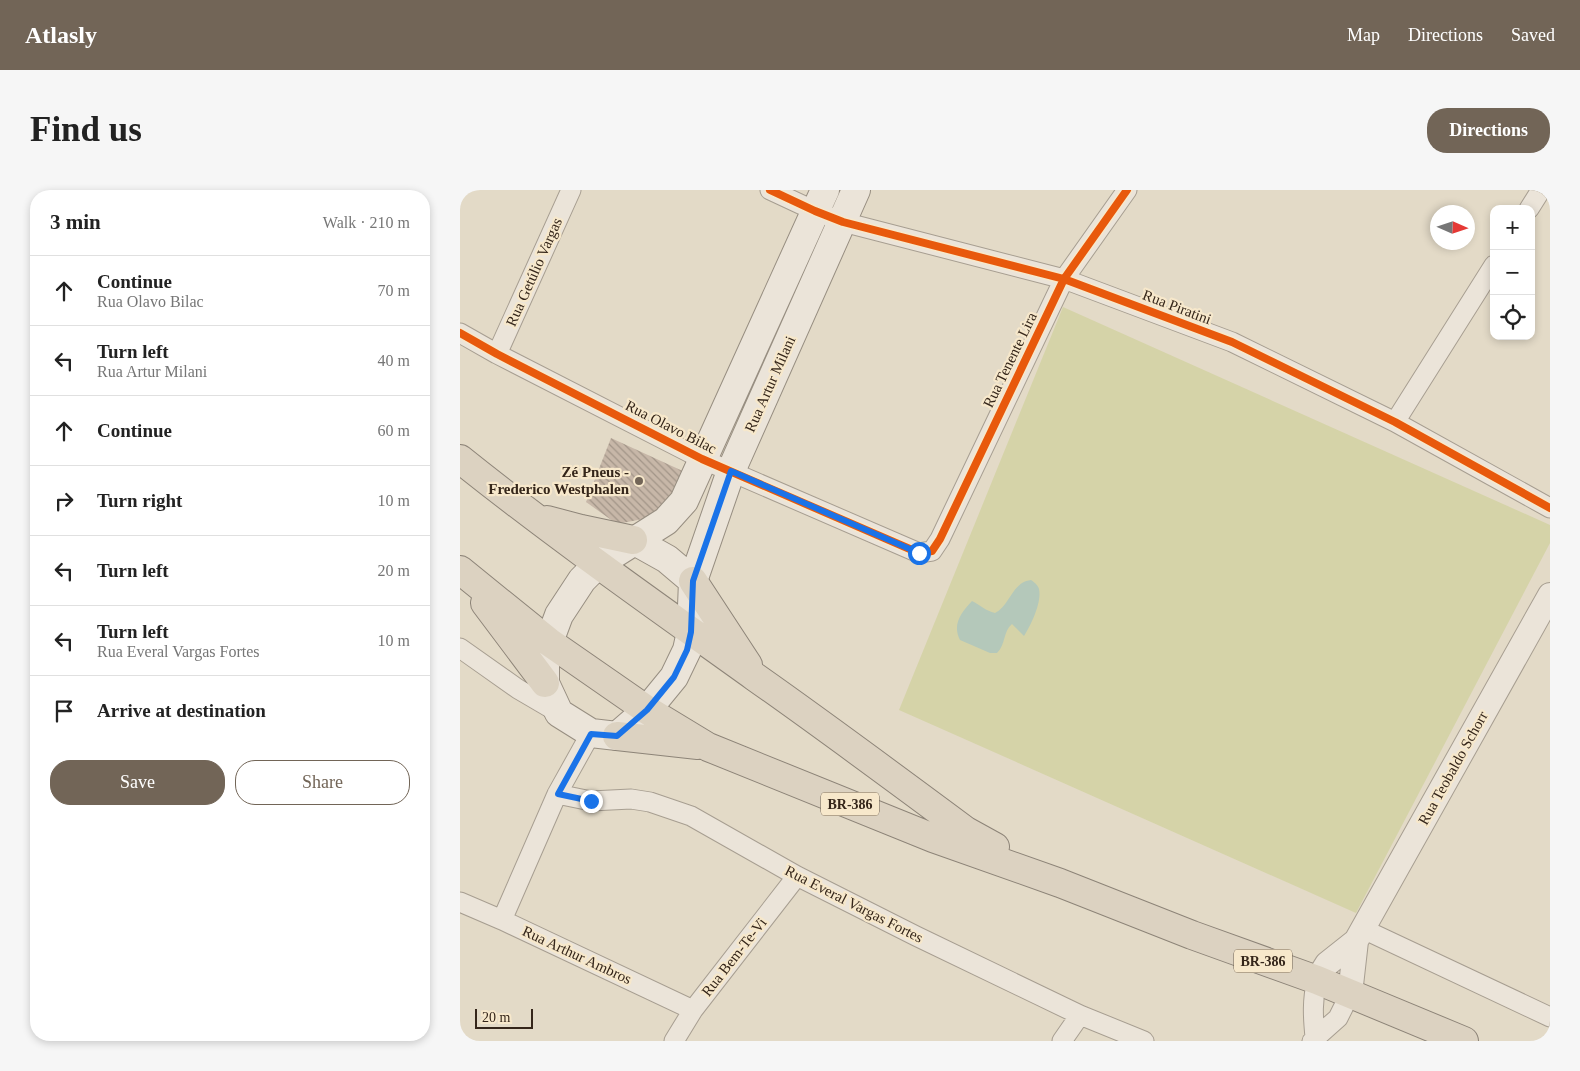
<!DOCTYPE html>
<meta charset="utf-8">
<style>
:root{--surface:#fff;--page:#f6f6f6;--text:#222;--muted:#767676;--line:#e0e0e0;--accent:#726557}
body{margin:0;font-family:Georgia,serif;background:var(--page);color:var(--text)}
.controls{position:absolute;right:15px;top:15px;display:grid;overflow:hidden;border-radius:10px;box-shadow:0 2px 8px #0003}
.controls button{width:45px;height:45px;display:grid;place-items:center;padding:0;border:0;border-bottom:1px solid var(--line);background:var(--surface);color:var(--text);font:25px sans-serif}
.compass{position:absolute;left:970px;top:15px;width:45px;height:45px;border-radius:50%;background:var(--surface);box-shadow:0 2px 8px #0003;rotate:93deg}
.scale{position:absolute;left:15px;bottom:12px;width:58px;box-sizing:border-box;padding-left:5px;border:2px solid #35261a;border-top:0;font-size:14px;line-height:18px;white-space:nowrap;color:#35261a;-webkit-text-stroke:4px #f7e8cb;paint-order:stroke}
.stop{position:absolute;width:15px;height:15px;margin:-11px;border:4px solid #1a73e8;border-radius:50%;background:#fff}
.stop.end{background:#1a73e8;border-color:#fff;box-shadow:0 1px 5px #0008}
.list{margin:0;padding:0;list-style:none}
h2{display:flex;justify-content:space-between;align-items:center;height:65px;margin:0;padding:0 20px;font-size:21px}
h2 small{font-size:16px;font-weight:400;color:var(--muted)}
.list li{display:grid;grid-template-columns:32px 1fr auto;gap:15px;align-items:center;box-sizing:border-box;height:70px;padding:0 20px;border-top:1px solid var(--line)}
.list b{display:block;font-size:19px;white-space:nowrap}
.list p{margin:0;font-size:16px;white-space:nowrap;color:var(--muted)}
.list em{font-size:16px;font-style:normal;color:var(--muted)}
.actions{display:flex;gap:10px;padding:15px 20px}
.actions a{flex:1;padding:11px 0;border:1px solid var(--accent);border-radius:20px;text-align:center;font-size:18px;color:var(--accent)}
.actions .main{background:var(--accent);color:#fff}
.icon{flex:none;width:28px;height:28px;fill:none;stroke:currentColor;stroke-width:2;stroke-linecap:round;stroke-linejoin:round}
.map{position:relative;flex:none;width:1090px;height:851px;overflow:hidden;border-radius:20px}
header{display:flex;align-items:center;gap:30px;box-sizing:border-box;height:70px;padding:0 25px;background:var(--accent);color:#fff}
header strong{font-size:24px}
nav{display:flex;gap:28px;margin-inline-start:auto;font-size:18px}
.intro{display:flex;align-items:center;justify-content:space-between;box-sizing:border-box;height:120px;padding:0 30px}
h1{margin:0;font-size:35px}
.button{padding:12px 22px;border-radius:20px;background:var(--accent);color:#fff;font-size:18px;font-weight:700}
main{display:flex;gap:30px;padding:0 30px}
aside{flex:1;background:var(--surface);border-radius:20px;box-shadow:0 2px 8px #0003}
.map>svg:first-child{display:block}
</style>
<header>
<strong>Atlasly</strong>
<nav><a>Map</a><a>Directions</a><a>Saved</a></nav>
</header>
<div class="intro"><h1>Find us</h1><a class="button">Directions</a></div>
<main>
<aside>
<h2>3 min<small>Walk · 210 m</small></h2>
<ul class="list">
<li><svg class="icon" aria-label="ahead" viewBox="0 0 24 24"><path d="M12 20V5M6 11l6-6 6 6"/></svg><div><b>Continue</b><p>Rua Olavo Bilac</p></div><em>70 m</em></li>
<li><svg class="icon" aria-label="left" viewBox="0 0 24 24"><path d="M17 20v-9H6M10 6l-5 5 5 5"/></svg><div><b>Turn left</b><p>Rua Artur Milani</p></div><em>40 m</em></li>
<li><svg class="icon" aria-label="ahead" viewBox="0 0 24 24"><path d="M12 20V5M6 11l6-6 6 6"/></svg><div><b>Continue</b></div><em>60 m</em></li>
<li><svg class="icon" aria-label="right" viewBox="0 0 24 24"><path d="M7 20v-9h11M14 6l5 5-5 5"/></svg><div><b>Turn right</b></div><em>10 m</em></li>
<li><svg class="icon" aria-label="left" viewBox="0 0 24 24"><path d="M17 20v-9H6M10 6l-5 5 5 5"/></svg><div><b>Turn left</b></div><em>20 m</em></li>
<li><svg class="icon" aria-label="left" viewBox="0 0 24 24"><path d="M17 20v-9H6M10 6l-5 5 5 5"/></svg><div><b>Turn left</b><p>Rua Everal Vargas Fortes</p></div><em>10 m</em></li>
<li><svg class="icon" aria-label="arrive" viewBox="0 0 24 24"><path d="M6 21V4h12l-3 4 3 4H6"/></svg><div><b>Arrive at destination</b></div></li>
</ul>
<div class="actions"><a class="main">Save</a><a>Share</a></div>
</aside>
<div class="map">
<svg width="1090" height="851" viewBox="0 0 1090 851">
<defs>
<pattern id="building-back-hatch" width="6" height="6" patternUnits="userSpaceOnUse" patternTransform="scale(1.25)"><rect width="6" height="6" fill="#c7b7a8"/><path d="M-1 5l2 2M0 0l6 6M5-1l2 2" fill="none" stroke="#a29588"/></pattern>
</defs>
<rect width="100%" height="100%" fill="#e3dac7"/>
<path fill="#d5d3a8" d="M603 117 1090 335V353L896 723 439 520Z"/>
<path fill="#b4c8ba" d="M571 390C574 392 578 395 579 399 582 412 571 435 564 446L552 434C543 441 546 454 537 463H530L500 450C492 434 501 423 512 411 520 415 526 421 535 423 550 416 552 392 571 390Z"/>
<path fill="url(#building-back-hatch)" d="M151 248 227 283 204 318 188 328 157 334 126 312Z"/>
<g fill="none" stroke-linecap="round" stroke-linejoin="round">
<g stroke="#a79e91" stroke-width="21">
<path id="minor" d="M310 0 355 21 383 32 604 89 772 152 935 232 1090 318
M1069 19 1081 0
M0 143 37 164 242 269 459 363 472 361 480 349 604 89 667 0
M37 164 111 0
M935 232 1034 75
M0 458 58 499 99 523
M97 604 131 611 171 609 190 612 231 626 337 686 456 746 620 825 684 851
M0 712 42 730 233 820
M42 730 97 604 131 543
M903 739 1090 827
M855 847C853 827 852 810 857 790
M214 851 233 820 337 686
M602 851 620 825
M852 851 878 828 890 804"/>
</g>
<g stroke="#a79e91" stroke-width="26">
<path id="tertiary" d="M857 790 867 774 896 751 1090 405
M890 804 896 751"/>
</g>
<g stroke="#978e81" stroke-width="30">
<path id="secondary" d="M365 0 224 311 206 331 138 374 122 390 99 425 89 452 85 472V493L99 523 131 543 157 546 187 520 214 487 227 460 231 442 233 391 271 281 396 0
M173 350 207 369 233 391"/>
</g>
<g stroke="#8d8478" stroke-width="30">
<path id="trunk" d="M0 269C96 346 196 416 295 487 366 537 436 589 506 641L535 657
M87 330 121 339 173 350
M0 380 89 452 187 520 248 557 473 648 600 693 732 745 857 790 1004 851
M233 391 288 475
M25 413 85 493
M157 546 238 555"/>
</g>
<use href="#minor" stroke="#ebe4d9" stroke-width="19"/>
<use href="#tertiary" stroke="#ebe4d9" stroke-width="24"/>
<use href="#secondary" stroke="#ebe4d9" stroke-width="28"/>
<use href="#trunk" stroke="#dcd2c1" stroke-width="28"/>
<g stroke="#f7e8cb" stroke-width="11">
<path id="cycleway" d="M310 0 355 21 383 32 604 89 772 152 935 232 1090 318
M0 143 37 164 242 269 459 363 472 361 480 349 604 89 667 0"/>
</g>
<use href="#cycleway" stroke="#e8590c" stroke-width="8"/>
</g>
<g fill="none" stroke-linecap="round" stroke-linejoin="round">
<path stroke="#1a73e8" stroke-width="6" d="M131 611 98 604 131 544 157 546 187 520 214 487 227 460 231 442 233 391 271 281 459 363"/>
</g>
<circle fill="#726557" stroke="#f7e8cb" stroke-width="2" cx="179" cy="291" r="5"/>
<g text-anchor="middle" stroke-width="4.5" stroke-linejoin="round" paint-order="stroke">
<g fill="#f7e8cb" stroke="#6f604f" stroke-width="1">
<rect x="361" y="602.5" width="58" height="23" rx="4"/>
<rect x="774" y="759.5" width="58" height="23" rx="4"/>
</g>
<g font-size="14" font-weight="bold" fill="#35261a">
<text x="390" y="619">BR-386</text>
<text x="803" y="776">BR-386</text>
</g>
<g font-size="15" fill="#35261a" stroke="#f7e8cb">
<text transform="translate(74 82) rotate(-66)" y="5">Rua Getúlio Vargas</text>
<text transform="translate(717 117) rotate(21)" y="5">Rua Piratini</text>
<text transform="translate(550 170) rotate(-64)" y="5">Rua Tenente Lira</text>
<text transform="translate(310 194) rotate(-66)" y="5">Rua Artur Milani</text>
<text transform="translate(211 237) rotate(27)" y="5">Rua Olavo Bilac</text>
<text transform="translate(993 578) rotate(-61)" y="5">Rua Teobaldo Schorr</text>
<text transform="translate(394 714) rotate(27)" y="5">Rua Everal Vargas Fortes</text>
<text transform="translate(117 765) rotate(25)" y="5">Rua Arthur Ambros</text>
<text transform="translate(274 767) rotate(-52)" y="5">Rua Bem-Te-Vi</text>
</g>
<g font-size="15" font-weight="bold" fill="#35261a" stroke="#f7e8cb" text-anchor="end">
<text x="169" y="287">Zé Pneus -<tspan x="169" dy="17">Frederico Westphalen</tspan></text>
</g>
</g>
</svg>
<div class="controls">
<button>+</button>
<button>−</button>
<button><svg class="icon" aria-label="locate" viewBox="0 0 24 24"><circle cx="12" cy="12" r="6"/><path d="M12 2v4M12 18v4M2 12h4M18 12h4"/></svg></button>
</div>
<svg class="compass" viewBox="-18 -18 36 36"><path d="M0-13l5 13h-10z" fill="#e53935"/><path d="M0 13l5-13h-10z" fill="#767676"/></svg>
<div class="scale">20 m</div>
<div class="stop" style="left:459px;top:363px"></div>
<div class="stop end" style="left:131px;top:611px"></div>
</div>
</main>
